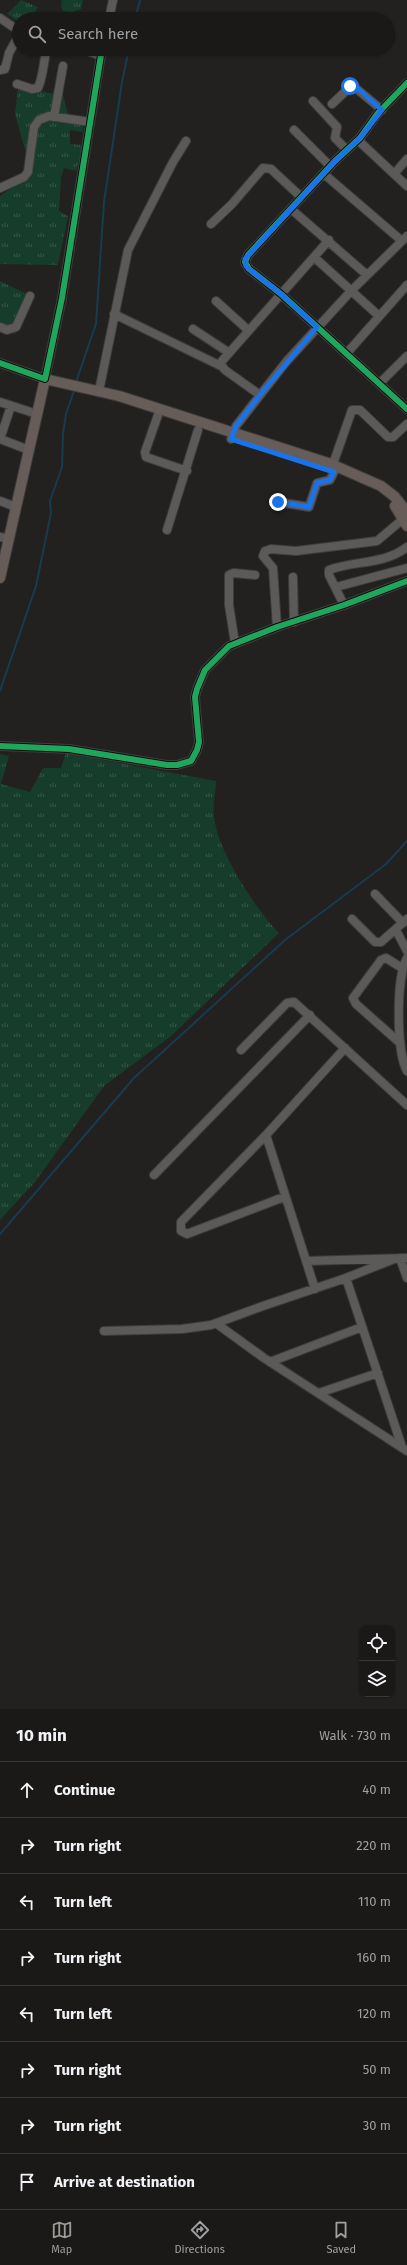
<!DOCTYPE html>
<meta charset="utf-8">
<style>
:root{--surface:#1a1917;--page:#232220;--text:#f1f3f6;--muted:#9fa0a1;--line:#383836;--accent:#9d9b98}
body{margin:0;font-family:"Fira Sans",sans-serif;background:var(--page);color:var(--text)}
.controls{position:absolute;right:12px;bottom:12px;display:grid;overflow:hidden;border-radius:8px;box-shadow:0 1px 3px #0004}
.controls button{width:36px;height:36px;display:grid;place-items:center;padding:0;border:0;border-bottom:1px solid var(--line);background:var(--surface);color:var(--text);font:20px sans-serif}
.stop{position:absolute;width:12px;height:12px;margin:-9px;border:3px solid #1a73e8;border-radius:50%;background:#fff}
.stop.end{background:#1a73e8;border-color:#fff;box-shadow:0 1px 4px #0008}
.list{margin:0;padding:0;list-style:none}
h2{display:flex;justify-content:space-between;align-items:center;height:52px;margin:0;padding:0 16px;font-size:17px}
h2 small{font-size:13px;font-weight:400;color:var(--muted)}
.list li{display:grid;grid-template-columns:26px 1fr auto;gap:12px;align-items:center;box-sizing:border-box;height:56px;padding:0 16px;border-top:1px solid var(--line)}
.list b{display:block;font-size:15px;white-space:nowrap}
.list em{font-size:13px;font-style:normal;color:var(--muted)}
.icon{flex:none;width:22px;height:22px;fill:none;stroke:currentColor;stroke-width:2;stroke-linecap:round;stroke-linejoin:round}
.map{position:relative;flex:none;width:407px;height:1709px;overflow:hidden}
.search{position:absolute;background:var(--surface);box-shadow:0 1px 3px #0004;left:12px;right:12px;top:12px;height:44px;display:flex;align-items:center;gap:10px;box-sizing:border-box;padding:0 14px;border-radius:22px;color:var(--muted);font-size:15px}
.sheet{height:500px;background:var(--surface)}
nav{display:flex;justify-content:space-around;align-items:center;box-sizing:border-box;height:56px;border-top:1px solid var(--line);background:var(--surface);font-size:11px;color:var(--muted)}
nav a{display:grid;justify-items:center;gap:2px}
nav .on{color:var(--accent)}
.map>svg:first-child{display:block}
</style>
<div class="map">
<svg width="407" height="1709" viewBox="0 0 407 1709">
<defs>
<pattern id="grass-tufts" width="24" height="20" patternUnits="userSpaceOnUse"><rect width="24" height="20" fill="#163d2b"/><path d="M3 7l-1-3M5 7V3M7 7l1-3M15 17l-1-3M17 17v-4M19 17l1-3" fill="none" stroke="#375849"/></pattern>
</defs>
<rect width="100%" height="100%" fill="#23211f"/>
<path fill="url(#grass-tufts)" d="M21 0 38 7 31 19H19V22L7 14Z
M62 0H83L81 9 72 12 63 11 61 6Z
M18 88 63 95 69 118 83 122V132L70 130V144L83 145 76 171 64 168 61 177 59 211 68 216 58 265 0 264V196L32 175 15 114Z
M0 281 33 297 15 334 0 326Z
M66 753 216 781C216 792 212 806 214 817 218 852 255 908 279 933L171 1036 104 1086 35 1182 0 1220V754L9 756 1 784 30 792 43 768H61Z"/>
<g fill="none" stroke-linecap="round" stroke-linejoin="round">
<path stroke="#173b50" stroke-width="2" d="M135 19 140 0
M76 382 96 324 104 202 122 82 129 49
M0 691 36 586 51 513 50 501 62 467 63 434 66 414 75 388
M0 1234 134 1078 285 940 386 864 407 841"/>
<g stroke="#3e3d3b" stroke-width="10">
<path id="minor" d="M0 18 19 31
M109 19 113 0
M82 49 101 56
M0 70 5 69 9 53 19 35
M407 83 378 113 360 138 335 161 248 255 245 262 249 269 281 294 407 409
M17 84 32 89 38 88C44 74 43 62 47 49
M313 101 337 127 335 138 347 150
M332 104 352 85 382 110
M54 117 63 66
M294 130 330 166
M360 138 361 143 407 186
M324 174 402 241
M394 174 407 159
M0 188 24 177 28 172 34 127 39 120 49 116 90 122
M291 209 367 275
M211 224 232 204 263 168 271 169 301 197
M314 257 379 316
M216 301 248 330
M114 314 223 367
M0 327 7 330 16 327 30 296
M193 329 228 352
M347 353 407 285
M0 363 45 379 62 298 102 49
M380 383 407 356
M99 391 128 250 173 162 186 141
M260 395 225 370 221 365 222 361 329 240
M0 402 37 414
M158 415 145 452 146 457 187 471
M0 439 11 406
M0 439 29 450
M231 439 236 426 286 362 351 291 407 236
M333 464 352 410H360L388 437H393L407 424
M0 501 16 507
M278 502 309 507 317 483 330 480 334 472
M167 530 198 430
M0 537 9 539
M293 577 294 622
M336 587 407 568
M344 605 329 575V570C356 560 384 565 407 547
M277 627 273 568 263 556 265 551 271 549 296 551 377 541 403 519
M235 643 229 605V575L234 573 255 575
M0 746 69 749 167 765H177L191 761 197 750 199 742 195 697 197 689 205 670 229 646 277 627 344 605 407 581
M375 894 403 923
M352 919 375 942H381L407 919
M396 930 407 951
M407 958C396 977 396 1051 407 1071
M400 1043 356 1004 353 998 381 960 386 958 402 968
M241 1050 287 1003 294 1002 407 1105
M266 1135 315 1289
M154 1175 310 1015
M284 1197 187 1234 181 1231V1222L266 1135 345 1048
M400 1258 407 1278
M306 1261 407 1258
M346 1278 402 1447
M217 1324 264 1358 407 1451
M104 1331 182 1329 211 1325 263 1306 346 1278 394 1259
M270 1362 362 1327
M319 1393 378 1373"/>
</g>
<g stroke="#3e3d3b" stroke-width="12">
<path id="major" d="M395 506 407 526
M0 578 45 379 119 396 331 464 381 486 395 497 407 512"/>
</g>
<use href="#minor" stroke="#5b5a58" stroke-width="8"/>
<use href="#major" stroke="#665d58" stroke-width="10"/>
<g stroke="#0d0b09" stroke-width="8">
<path id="cycleway" d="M407 83 378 113 360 138 335 161 248 255 245 262 249 269 281 294 407 409
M0 363 45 379 62 298 102 49
M0 746 69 749 167 765H177L191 761 197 750 199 742 195 697 197 689 205 670 229 646 277 627 344 605 407 581"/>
</g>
<use href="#cycleway" stroke="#20a55d" stroke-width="6"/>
</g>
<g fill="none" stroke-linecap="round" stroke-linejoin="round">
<path stroke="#1a73e8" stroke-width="5" d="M278 502 309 507 317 483 330 480 334 472 231 439 236 426 260 395 317 327 281 294 249 269 246 266 245 259 335 161 360 138 382 110 356 87 350 86"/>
</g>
</svg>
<div class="controls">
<button><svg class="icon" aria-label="locate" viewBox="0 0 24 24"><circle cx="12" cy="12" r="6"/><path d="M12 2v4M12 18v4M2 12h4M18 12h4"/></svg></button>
<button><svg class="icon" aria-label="layers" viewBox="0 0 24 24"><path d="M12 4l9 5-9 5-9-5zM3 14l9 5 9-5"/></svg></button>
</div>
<div class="stop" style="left:350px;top:86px"></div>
<div class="stop end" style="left:278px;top:502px"></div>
<div class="search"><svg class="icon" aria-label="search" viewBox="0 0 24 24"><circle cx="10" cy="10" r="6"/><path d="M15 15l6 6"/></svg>Search here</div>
</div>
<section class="sheet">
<h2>10 min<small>Walk · 730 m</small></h2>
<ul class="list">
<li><svg class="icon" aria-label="ahead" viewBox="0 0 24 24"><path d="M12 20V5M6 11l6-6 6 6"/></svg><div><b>Continue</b></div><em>40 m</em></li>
<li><svg class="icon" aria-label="right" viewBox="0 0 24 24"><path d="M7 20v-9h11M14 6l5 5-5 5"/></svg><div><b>Turn right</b></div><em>220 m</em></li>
<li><svg class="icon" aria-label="left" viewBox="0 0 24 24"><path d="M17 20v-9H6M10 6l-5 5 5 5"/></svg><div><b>Turn left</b></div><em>110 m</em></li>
<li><svg class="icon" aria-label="right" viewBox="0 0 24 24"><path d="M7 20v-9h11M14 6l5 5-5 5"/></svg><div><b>Turn right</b></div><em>160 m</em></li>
<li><svg class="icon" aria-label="left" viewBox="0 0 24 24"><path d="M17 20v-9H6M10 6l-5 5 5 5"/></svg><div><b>Turn left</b></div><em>120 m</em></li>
<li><svg class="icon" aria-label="right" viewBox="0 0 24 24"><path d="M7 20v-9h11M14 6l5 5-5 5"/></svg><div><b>Turn right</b></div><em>50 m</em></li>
<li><svg class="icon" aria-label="right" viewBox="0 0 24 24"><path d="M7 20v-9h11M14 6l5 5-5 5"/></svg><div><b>Turn right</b></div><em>30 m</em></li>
<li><svg class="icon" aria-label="arrive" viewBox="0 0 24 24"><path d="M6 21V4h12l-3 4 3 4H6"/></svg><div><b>Arrive at destination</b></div></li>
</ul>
</section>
<nav>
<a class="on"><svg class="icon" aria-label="map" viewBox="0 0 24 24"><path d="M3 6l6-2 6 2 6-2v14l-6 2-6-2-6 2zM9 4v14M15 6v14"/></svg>Map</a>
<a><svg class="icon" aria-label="directions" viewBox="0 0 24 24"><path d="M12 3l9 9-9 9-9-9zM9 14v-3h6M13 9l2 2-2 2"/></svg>Directions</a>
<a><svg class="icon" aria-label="saved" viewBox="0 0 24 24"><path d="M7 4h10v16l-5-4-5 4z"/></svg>Saved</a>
</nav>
